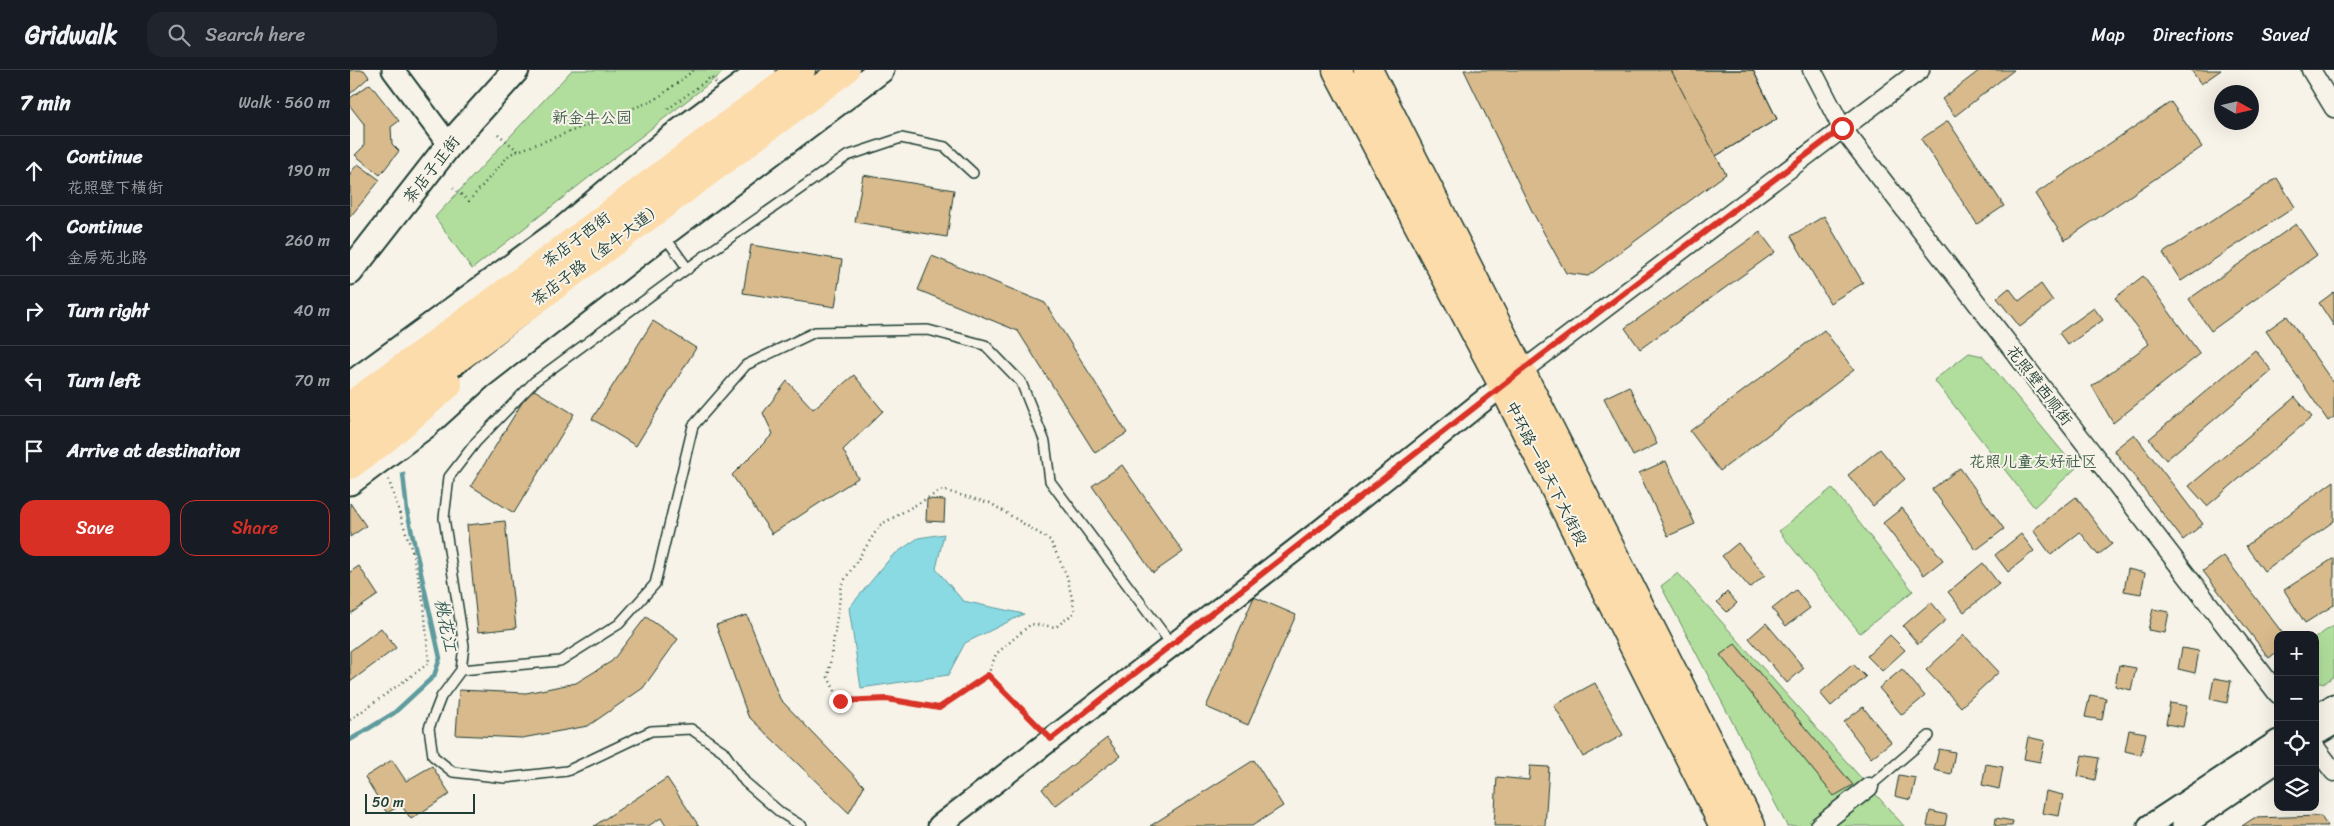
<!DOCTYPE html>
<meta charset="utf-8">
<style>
:root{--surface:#171b24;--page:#20242c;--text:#f1f3f6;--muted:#9ea1a6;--line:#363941;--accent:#d93025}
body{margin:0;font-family:Sriracha,"LXGW WenKai TC",sans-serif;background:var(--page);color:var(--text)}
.controls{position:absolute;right:15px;bottom:15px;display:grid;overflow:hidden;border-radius:10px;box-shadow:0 5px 20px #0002}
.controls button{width:45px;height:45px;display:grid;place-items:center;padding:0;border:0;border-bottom:1px solid var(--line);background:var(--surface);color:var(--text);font:25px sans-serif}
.compass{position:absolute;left:1864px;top:15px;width:45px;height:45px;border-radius:50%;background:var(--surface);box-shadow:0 5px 20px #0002;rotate:98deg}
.scale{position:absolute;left:15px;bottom:12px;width:110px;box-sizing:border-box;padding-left:5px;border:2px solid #1f3d34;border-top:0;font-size:14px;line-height:18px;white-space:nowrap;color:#1f3d34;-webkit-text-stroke:4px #f7f3e8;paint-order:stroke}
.stop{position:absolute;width:15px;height:15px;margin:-11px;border:4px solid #d93025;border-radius:50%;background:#fff}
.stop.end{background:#d93025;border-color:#fff;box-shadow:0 1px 5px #0008}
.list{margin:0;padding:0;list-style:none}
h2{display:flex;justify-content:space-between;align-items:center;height:65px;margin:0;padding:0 20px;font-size:21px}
h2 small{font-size:16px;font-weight:400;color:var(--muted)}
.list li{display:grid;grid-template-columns:32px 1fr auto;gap:15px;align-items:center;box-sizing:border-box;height:70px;padding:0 20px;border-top:1px solid var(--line)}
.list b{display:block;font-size:19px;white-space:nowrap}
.list p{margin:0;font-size:16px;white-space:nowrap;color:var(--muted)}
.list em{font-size:16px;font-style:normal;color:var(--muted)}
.actions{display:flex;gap:10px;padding:15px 20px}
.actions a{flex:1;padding:11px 0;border:1px solid var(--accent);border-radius:15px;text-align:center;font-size:18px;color:var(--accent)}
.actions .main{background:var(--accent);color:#fff}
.icon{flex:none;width:28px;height:28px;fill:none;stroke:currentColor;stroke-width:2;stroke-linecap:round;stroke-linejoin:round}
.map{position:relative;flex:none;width:1984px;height:756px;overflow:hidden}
header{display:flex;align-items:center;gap:30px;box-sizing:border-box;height:70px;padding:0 25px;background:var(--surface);border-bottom:1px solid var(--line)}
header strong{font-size:24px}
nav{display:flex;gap:28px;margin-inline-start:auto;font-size:18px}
.search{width:350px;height:45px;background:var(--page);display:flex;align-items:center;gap:12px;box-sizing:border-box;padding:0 18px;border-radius:15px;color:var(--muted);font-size:19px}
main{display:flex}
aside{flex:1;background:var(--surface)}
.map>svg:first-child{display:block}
</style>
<header>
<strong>Gridwalk</strong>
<div class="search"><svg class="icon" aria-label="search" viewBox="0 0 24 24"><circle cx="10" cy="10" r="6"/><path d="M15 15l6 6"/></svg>Search here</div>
<nav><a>Map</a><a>Directions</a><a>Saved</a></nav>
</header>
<main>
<aside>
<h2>7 min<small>Walk · 560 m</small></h2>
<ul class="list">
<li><svg class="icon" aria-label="ahead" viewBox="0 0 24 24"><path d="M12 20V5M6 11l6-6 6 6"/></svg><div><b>Continue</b><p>花照壁下横街</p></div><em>190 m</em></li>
<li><svg class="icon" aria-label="ahead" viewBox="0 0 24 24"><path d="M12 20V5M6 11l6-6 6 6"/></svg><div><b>Continue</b><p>金房苑北路</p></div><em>260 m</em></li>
<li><svg class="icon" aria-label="right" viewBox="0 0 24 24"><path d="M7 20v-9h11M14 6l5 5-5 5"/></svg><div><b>Turn right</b></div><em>40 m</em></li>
<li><svg class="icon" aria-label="left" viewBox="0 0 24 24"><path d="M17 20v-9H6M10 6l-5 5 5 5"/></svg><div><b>Turn left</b></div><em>70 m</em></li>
<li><svg class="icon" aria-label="arrive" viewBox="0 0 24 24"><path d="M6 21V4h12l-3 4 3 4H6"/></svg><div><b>Arrive at destination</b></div></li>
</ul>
<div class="actions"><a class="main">Save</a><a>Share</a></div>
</aside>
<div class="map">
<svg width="1984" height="756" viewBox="0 0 1984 756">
<rect width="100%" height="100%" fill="#f7f3e8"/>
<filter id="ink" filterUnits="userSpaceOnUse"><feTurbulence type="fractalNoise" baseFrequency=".02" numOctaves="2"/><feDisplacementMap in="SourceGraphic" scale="10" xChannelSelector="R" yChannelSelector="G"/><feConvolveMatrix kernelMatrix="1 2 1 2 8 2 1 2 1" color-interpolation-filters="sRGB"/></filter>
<g filter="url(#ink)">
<path fill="#b1de9c" stroke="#688e68" d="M222 0H376L122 199 85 147Z
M1619 283 1633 286 1726 398 1684 437 1584 310Z
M1482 418 1563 521 1510 563 1429 461Z
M1328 503 1554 756H1437L1311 516Z
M1984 555V606L1975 613 1965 611V568Z"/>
<path fill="#8adae4" stroke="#5f9b9e" d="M594 464 586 499 613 531 674 544 615 573 598 605 511 618 499 538 542 486 568 468Z"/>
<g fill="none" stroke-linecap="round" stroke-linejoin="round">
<path stroke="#5f9b9e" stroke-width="4.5" d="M0 670 44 643 84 606 90 588 57 441 53 404"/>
</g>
<path fill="#d8ba8c" stroke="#1f3d34" d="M0 0H14L19 7 0 24Z
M1114 0H1403L1427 49 1366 86 1376 104 1238 206 1216 203 1183 143Z
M1321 0H1403L1427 49 1366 86Z
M1630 0H1664L1605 46 1592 29Z
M1841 0H1871L1851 14Z
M20 14 49 51 41 57 42 74 49 81 30 105 5 85 14 76V54L0 36V28Z
M1821 32 1852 77 1715 170 1685 124Z
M1598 51 1654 136 1627 154 1571 69Z
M8 94 30 110 0 147V103Z
M513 105 604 120 597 167 505 152Z
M1927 108 1945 137 1831 211 1813 183Z
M1474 146 1513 213 1480 233 1441 166Z
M1946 154 1967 185 1861 261 1839 229Z
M1410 162 1425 182 1290 279 1275 258Z
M401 175 492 190 485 237 393 223Z
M582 186 695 233 777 363 745 383 668 261 568 220Z
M1793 206 1850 284 1763 353 1742 316 1799 274 1765 228Z
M1691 214 1703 231 1670 257 1647 228 1659 218 1669 231Z
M1984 222V256L1969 233Z
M1744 238 1753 250 1718 275 1709 263Z
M1937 246 1984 314V347L1978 351 1916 261Z
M303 251 346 278 286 376 242 349Z
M1474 260 1504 300 1370 401 1340 361Z
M1905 280 1922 301 1816 390 1799 369Z
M504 305 533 341 493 380 508 408 422 464 382 405 423 364 413 343 437 311 463 339Z
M1279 316 1307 374 1283 386 1254 328Z
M181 318 224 344 164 443 121 416Z
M1945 327 1962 347 1857 436 1839 416Z
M1784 364 1853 454 1833 470 1764 380Z
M1530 379 1555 409 1523 436 1498 405Z
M1316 391 1345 454 1318 466 1289 403Z
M772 395 833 482 803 503 742 416Z
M1610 398 1654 459 1626 480 1582 419Z
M1984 411V451L1914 501 1896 476Z
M1726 427 1762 474 1748 485 1730 462 1701 485 1683 460Z
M577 429 595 430 594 452 576 451Z
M0 433 16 456 0 467Z
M1552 438 1593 490 1574 505 1533 453Z
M155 451 166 558 128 562 117 455Z
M1671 464 1684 481 1658 502 1645 485Z
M1388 473 1415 505 1400 518 1372 486Z
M1874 486 1934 565H1928V581L1919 588 1853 501Z
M1984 488V535L1955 553 1934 520Z
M1633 493 1649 514 1614 542 1598 522Z
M9 496 28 525 0 544V502Z
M1778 499 1795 503 1791 524 1774 521Z
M1446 520 1460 538 1436 556 1422 539Z
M1377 522 1387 533 1377 542 1367 532Z
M904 527 946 545 898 655 856 637Z
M1581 532 1596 550 1568 574 1553 556Z
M1803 539 1819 542 1815 563 1798 560Z
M397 545 430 629 514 716 499 743 398 646 366 555Z
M296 547 328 569 293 618 238 656 172 668 106 665 109 620 176 623 226 613 262 591Z
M1416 553 1454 598 1437 613 1399 568Z
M31 558 46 578 0 612V581Z
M1540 565 1555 580 1532 601 1517 586Z
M1614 565 1649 602 1611 637 1576 600Z
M1385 574 1503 715 1484 726 1370 585Z
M1832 578 1849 581 1845 603 1828 599Z
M1503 594 1516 607 1481 636 1470 623Z
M1769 595 1786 598 1781 620 1765 616Z
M1552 599 1575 626 1552 645 1529 618Z
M1864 608 1881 611 1877 633 1860 629Z
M1245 613 1273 665 1233 687 1204 635Z
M1740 625 1756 628 1752 650 1735 647Z
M1820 633 1837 636 1833 657 1816 654Z
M1513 637 1541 672 1521 688 1494 652Z
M1779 660 1796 663 1791 685 1775 681Z
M1678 667 1695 671 1690 692 1674 689Z
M757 668 770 686 705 736 692 719Z
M1589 679 1605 682 1601 704 1584 700Z
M1732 685 1749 688 1745 710 1728 706Z
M42 690 56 711 82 696 100 724 61 749 51 735 37 743 15 707Z
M904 690 933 736 902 756H800Z
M1636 694 1653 697 1649 719 1632 715Z
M1180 696 1199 697 1195 756H1144L1147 707 1179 710Z
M1549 705 1566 708 1561 730 1545 726Z
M317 708 349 756H316L311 748 298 756H244Z
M1696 721 1713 725 1709 746 1692 743Z
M1580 741 1597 745 1595 756H1577Z
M1971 746 1977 756H1892L1904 748Z
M1646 748 1663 751 1662 756H1645Z"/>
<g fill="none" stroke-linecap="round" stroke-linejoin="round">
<g stroke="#1f3d34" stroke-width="12">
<path id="service" d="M313 164 338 199
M111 600 210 591 269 554 305 514 343 356 396 295 465 262 578 260 635 275 671 312 695 372 700 411 822 575
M1519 717 1579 666
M452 756 431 743 395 712 373 681 341 659 301 661 217 701 155 708 103 702 83 686 79 658 91 627 111 600 114 576 94 448 99 407 126 372 185 311 364 179 497 86 551 68 595 77 623 103"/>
</g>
<g stroke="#1f3d34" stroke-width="21">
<path id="minor" d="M1462 0 1492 58 1928 624
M1961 0 1984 38
M1164 307 1570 0
M1965 677 1984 702
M1469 756 1519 717"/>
</g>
<g stroke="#1f3d34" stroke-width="25">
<path id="tertiary" d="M43 0 99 75
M1965 647 1984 635
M1965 665 1984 654
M589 756 971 460 1153 315
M1799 756 1928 671
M1833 756 1928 691"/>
</g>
<g stroke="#1f3d34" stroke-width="29">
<path id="secondary" d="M0 202 99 75 166 0
M0 315 216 157 317 71 413 0
M0 412 75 356 130 306 313 164 531 0"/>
</g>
<g stroke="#1f3d34" stroke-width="31">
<path id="primary" d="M987 0 1153 315 1374 756
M1018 0 1401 756"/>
</g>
<g stroke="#1f3d34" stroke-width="31">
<path id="trunk" d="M0 336 144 231 451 0
M0 368 495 0
M0 395 34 370 98 315"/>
</g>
<path stroke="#1f3d34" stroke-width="2.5" stroke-dasharray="1 4" stroke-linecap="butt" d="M318 39 361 7 366 13
M148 64 168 81
M103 118 119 131 160 84 305 30 344 0
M638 605 646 584 681 554 706 557 725 542 717 506 700 470 640 433 592 420 530 455 492 514 478 607 490 631 537 629 589 637 638 605 689 658
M0 650 79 593 74 535 63 484 38 408"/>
<use href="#service" stroke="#f7f3e8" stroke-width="9"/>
<use href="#minor" stroke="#f7f3e8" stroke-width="18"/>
<use href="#tertiary" stroke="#f7f3e8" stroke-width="21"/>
<use href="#secondary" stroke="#f7f3e8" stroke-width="25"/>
<use href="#primary" stroke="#fddcac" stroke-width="28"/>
<use href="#trunk" stroke="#fddcac" stroke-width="28"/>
</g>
</g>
<g fill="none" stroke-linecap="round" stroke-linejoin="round" filter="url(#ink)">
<path stroke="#d93025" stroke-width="6" d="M490 631 537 629 589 638 638 605 701 669 1171 301 1492 58"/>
</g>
<g text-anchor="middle" stroke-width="4" stroke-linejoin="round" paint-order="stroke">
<g font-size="16" fill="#3c5d49" stroke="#f7f3e8">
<text x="242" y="53">新金牛公园</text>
<text x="1683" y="397">花照儿童友好社区</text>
</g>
<g font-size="16" fill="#1f3d34" stroke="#f7f3e8">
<text transform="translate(81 99) rotate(-52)" y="6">茶店子正街</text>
<text transform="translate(226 169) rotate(-37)" y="6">茶店子西街</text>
<text transform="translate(247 183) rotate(-37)" y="6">茶店子路（金牛大道）</text>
<text transform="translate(1690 315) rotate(52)" y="6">花照壁西顺街</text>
<text transform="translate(1197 403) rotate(63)" y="6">中环路一品天下大街段</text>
</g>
<g font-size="18" font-style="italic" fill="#345c57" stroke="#f7f3e8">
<text transform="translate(96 555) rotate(79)" y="6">桃花江</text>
</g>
</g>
</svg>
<div class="controls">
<button>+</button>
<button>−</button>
<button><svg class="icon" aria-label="locate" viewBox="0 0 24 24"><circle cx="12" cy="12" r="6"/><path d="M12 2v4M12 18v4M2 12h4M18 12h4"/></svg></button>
<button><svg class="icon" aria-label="layers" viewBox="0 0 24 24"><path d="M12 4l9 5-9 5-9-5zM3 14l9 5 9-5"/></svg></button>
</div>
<svg class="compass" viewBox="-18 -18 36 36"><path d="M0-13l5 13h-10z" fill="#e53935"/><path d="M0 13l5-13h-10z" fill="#9ea1a6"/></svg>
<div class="scale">50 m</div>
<div class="stop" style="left:1492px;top:58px"></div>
<div class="stop end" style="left:490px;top:631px"></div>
</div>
</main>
